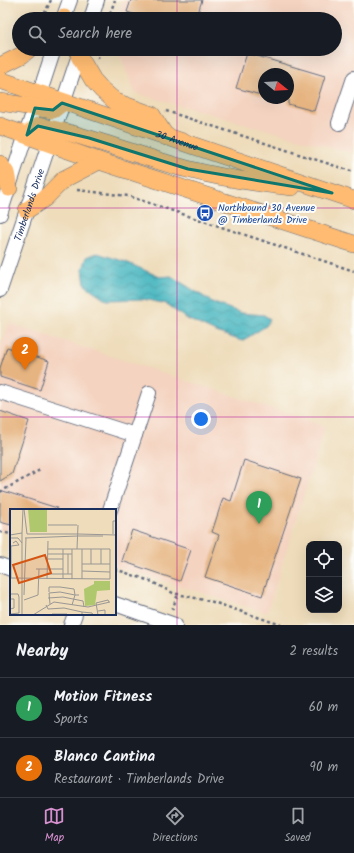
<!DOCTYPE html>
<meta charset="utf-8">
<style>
:root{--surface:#171b24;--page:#20242c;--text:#f1f3f6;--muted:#9ea1a6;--line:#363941;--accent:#d690ce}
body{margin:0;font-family:Kalam,sans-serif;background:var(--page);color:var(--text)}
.controls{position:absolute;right:12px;bottom:12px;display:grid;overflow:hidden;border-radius:8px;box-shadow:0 4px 16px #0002}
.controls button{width:36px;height:36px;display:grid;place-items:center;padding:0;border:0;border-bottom:1px solid var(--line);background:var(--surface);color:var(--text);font:20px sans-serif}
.compass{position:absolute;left:258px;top:68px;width:36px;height:36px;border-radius:50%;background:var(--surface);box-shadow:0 4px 16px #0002;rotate:108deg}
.you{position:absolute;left:201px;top:419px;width:14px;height:14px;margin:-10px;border:3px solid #fff;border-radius:50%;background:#1a73e8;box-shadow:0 0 0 6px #1a73e833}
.badge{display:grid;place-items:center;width:26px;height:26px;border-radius:50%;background:var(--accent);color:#fff;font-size:13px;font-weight:700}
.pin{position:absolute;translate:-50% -33px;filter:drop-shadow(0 1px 2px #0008)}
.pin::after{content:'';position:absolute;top:21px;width:14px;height:12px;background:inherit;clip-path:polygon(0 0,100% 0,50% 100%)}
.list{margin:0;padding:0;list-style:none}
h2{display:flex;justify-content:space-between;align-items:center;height:52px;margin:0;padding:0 16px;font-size:17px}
h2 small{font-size:13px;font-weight:400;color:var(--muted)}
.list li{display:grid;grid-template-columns:26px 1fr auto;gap:12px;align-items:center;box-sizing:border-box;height:60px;padding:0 16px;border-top:1px solid var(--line)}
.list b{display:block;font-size:15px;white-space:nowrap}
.list p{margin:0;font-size:13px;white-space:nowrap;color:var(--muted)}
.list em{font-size:13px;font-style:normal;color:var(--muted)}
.icon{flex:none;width:22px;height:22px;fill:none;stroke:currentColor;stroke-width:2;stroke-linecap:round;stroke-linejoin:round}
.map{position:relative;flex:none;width:354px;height:625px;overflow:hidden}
.search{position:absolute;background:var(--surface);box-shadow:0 4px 16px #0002;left:12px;right:12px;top:12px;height:44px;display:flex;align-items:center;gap:10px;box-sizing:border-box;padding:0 14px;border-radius:22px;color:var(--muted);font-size:15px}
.sheet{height:172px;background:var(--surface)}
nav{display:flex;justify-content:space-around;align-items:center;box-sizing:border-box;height:56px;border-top:1px solid var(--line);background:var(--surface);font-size:11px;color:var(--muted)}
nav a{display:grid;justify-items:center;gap:2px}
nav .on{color:var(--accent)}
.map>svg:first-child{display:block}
</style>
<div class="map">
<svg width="354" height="625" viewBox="0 0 354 625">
<defs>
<pattern id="water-waves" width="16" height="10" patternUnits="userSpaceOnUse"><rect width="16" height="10" fill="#47b6c0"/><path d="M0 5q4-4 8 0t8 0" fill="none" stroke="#3a949f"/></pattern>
</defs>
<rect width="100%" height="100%" fill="#fdfcf7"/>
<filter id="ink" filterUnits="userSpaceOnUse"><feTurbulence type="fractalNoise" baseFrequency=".025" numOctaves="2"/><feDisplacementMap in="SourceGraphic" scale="8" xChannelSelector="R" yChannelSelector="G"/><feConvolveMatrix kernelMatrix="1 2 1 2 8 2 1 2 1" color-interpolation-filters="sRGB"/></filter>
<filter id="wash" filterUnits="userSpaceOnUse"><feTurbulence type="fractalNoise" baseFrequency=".012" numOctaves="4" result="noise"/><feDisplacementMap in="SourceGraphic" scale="16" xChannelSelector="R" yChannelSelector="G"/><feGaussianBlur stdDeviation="0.9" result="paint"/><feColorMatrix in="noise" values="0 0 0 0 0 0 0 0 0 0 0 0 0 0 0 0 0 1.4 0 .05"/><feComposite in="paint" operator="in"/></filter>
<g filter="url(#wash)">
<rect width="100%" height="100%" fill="#eedcba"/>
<path fill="#f4d3c0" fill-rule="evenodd" d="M124 0H354V145L351 153 135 93 118 49H335V19H118ZM264 74H288V98H264Z
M9 323 325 426 267 613 115 566V510H11V534L0 530V349Z"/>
<path fill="url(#water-waves)" stroke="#31728f" d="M97 253 126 262 160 277 171 276 214 303 241 313 264 315 270 319 266 326 242 341 216 332 185 318 166 304 143 299 107 300 85 285 83 269 87 257Z"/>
<g id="blocks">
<path fill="#e6b480" d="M131 0H202L196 19H149L127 12Z
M247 53 325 76 314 111 288 104V74H264V96L236 88Z
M7 347 49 361 40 390 0 377V368Z
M0 411 29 421 12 474 0 481Z
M244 460 301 479 262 596 205 577 219 535 212 532 223 498 231 501Z
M0 490 57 508 56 510H11V525L0 522Z
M132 530 191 550 180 581 122 561Z"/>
</g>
</g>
<g filter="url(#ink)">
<use href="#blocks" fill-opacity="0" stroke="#656c7e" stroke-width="1"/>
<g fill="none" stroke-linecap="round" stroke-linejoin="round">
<g stroke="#656c7e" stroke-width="16">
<g id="minor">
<path d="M63 19 70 0"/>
<path d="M91 19 97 0"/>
<path d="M339 123 354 78"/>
<path d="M0 214 54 49"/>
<path id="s1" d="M0 290 81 49"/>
<path d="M0 392 135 435"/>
<path d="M110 510 149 393"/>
<path d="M0 565 11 569"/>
<path d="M115 604 175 625"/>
<path d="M71 625 75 614"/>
</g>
</g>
<g stroke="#656c7e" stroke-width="18">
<g id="major">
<path d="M63 19 64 18"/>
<path d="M79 56 93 80 102 90 116 102 152 115 166 137"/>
<path d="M0 66 22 55 29 49"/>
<path id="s2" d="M0 80 354 200"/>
<path d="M0 102 53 110 62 103"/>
<path d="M0 126 99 161 354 244"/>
<path d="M27 135 38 126C89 135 137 156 187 169 221 178 257 183 292 187"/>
<path d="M0 164 6 173 9 188"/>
<path d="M27 210 45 198 64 179 99 161"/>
</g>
</g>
<path stroke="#656c7e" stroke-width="2.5" stroke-dasharray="3 3" stroke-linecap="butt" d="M42 19 51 0
M108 19 115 0
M98 59 99 49
M166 111 354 172
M77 190 128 196 354 271
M0 492 40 470
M0 532 11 534
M115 569 150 581 173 593 213 602 281 625
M172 610 178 594"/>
<use href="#minor" stroke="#fff" stroke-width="14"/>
<use href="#major" stroke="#febb71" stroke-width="17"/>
</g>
</g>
<path fill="#0f766e" fill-opacity="0.2" stroke="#0f766e" stroke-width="3" stroke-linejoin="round" d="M62 103 332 193 188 169 89 138 38 126 27 135 35 108 53 110Z"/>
<path fill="none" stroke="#b5179e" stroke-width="1" stroke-opacity="0.55" d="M177 0V19M177 49V625M0 208H354M0 417H354"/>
<defs>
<g id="bus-disc" transform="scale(0.9)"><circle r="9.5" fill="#1a4fb4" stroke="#fdfcf7"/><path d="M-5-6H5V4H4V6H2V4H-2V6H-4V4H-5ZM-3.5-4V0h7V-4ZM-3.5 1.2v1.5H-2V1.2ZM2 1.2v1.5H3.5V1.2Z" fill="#fff"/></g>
</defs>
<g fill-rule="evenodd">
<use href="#bus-disc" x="205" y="213"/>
</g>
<g text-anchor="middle" stroke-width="4" stroke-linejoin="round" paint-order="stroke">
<g font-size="10" fill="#1b2f5e" stroke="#fdfcf7">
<text dy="4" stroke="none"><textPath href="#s2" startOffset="187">30 Avenue</textPath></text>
<text dy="4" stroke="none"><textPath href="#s1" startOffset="90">Timberlands Drive</textPath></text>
</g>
<g font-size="10" fill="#164399" stroke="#fdfcf7" text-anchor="start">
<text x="218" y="211">Northbound 30 Avenue<tspan x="218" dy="12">@ Timberlands Drive</tspan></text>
</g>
</g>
<g transform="translate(10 509)">
<rect width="106" height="106" fill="#eedcba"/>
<path d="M18 0H37V23H20ZM84 72H100V81L87 82 85 96 75 97 74 80 84 75Z" fill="#afc86d"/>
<path fill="none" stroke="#9a9795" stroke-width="1" d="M14 0 17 25M38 16H67M12 24 13 0M17 25H68M68 25 106 26M103 25V12H106M0 26 12 24M68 27H93M0 29H8L12 34M15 29 68 27M1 37 9 36 6 32 3 34M67 40 68 16M38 45H62M38 50H53M72 55H100M81 55V40M91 55V40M26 60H53M72 62 100 63M37 65H62M58 65V45M0 69 100 70V40H38M1 69V37M37 70 38 32M53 70V40M62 70V40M72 70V40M39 83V78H50L64 80 65 86H69M0 85H8L9 88V104L0 105M14 86 16 29M38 89 53 88 73 92 74 98M0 90H4V99L0 100M14 91 28 86 29 60M40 95 39 84 50 83 65 86 62 96M36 96 38 100 54 99 72 103V106M88 102 95 101V106M72 103 82 104 83 106M42 105H57M12 106V24M23 106 44 93 78 98 100 93M88 106 86 94 98 91 99 93"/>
<path fill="#d45514" fill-opacity="0.15" stroke="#d45514" stroke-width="2" d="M35 46 41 64 9 74 3 56Z"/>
<rect width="106" height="106" fill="none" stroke="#1b2f5e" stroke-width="2"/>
</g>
</svg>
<div class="controls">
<button><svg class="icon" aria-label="locate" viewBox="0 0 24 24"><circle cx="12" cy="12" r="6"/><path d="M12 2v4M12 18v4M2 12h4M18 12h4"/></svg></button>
<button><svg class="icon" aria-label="layers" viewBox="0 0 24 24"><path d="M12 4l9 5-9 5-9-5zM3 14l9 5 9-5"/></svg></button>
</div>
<svg class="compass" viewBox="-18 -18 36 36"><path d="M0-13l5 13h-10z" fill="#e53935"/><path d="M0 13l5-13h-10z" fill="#9ea1a6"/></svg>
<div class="you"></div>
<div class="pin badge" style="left:259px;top:524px;background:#2e9e5b">1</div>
<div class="pin badge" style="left:25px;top:370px;background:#e8710a">2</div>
<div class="search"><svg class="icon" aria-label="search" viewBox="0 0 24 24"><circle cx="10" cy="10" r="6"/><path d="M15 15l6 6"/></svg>Search here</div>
</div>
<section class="sheet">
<h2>Nearby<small>2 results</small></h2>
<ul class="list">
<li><span class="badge" style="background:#2e9e5b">1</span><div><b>Motion Fitness</b><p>Sports</p></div><em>60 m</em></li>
<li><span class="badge" style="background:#e8710a">2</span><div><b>Blanco Cantina</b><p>Restaurant · Timberlands Drive</p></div><em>90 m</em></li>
</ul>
</section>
<nav>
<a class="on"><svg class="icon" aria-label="map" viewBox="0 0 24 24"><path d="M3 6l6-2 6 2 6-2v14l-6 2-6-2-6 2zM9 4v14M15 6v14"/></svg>Map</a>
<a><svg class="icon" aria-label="directions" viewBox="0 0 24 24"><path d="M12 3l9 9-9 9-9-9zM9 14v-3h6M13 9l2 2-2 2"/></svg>Directions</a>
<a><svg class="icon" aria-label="saved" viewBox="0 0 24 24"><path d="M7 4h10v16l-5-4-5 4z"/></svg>Saved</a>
</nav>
